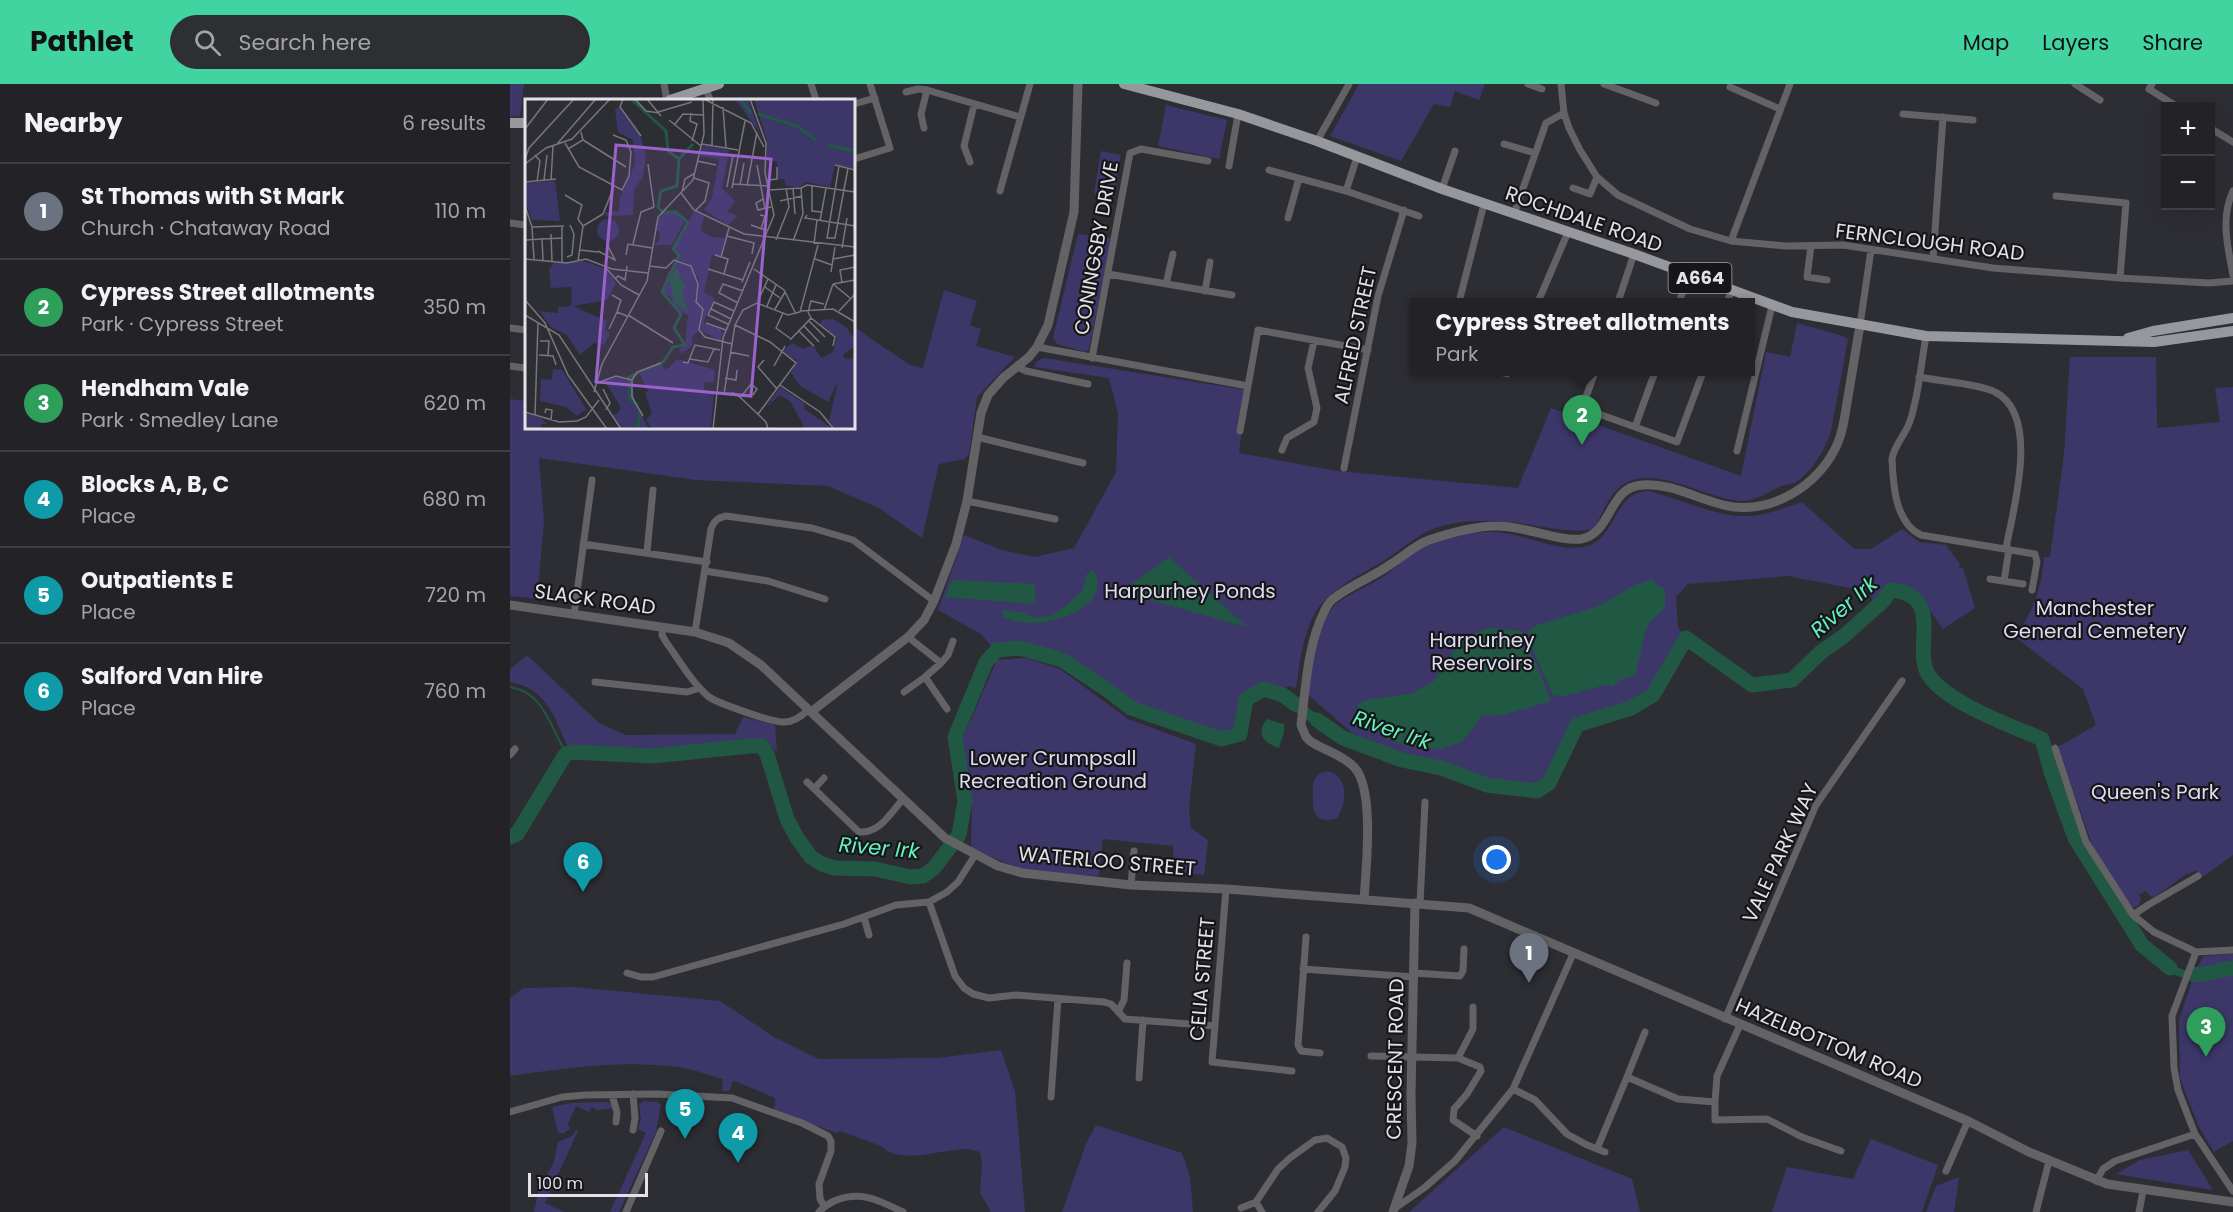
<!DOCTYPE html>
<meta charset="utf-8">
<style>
:root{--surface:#222227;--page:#2e2f33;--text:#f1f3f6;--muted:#a2a4a7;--line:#3f3f44;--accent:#41d4a1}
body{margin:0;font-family:Poppins,sans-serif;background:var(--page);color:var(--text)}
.controls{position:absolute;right:18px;top:18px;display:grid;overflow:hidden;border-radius:0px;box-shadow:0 6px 24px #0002}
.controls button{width:54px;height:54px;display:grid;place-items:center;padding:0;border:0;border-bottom:2px solid var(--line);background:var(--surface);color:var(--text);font:30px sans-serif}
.scale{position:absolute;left:18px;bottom:15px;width:120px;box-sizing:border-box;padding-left:6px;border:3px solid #e3e3e7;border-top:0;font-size:16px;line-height:21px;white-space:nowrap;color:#e3e3e7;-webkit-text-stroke:4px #161619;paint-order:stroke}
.you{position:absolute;left:987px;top:776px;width:21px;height:21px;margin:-15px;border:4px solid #fff;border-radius:50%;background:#1a73e8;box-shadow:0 0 0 9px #1a73e833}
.badge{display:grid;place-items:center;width:39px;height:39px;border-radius:50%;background:var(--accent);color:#fff;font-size:20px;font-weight:700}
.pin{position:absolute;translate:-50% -50px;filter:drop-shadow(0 2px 3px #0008)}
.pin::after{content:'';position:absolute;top:32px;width:21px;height:18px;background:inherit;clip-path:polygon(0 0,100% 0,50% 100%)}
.popup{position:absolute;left:900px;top:214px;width:345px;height:78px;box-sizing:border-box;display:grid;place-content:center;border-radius:0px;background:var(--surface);filter:drop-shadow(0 2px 4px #0005);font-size:20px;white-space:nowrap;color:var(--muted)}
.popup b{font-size:22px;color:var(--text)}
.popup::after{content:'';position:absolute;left:50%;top:100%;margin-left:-12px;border:12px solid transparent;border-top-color:var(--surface)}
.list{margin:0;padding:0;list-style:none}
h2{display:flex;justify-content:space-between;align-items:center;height:78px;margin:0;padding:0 24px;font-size:26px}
h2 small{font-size:20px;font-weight:400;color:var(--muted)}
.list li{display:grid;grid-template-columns:39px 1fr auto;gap:18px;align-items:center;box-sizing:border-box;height:96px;padding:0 24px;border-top:2px solid var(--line)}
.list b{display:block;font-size:22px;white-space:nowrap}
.list p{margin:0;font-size:20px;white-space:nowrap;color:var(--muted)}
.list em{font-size:20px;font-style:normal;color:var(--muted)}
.icon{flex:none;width:33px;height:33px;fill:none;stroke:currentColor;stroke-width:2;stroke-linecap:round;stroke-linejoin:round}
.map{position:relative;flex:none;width:1723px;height:1128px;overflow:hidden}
header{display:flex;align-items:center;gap:36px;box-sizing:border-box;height:84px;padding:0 30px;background:var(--accent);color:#111}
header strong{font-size:28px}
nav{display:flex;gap:33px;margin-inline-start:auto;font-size:21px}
.search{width:420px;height:54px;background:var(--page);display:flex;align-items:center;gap:15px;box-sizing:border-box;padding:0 21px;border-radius:33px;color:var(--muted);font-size:22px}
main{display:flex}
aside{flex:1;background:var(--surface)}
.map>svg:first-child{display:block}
</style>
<header>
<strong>Pathlet</strong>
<div class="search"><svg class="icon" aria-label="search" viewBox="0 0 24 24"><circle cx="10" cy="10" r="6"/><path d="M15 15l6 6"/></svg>Search here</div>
<nav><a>Map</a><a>Layers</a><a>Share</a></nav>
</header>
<main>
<aside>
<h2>Nearby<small>6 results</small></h2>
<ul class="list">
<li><span class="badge" style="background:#6b7280">1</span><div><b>St Thomas with St Mark</b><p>Church · Chataway Road</p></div><em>110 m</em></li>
<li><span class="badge" style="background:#2e9e5b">2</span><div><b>Cypress Street allotments</b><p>Park · Cypress Street</p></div><em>350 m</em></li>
<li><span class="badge" style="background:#2e9e5b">3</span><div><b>Hendham Vale</b><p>Park · Smedley Lane</p></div><em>620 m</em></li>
<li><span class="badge" style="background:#0f9aa8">4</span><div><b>Blocks A, B, C</b><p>Place</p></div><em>680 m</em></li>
<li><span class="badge" style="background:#0f9aa8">5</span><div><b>Outpatients E</b><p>Place</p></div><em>720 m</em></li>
<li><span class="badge" style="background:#0f9aa8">6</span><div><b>Salford Van Hire</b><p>Place</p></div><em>760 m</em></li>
</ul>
</aside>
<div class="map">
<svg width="1723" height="1128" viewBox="0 0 1723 1128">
<rect width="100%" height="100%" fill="#2d2d34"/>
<path fill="#3d3769" d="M0 0H14L10 32 0 33Z
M849 0H975L969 16 945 7 940 23 924 20 891 77 820 52Z
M656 21 717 36 709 75 648 62Z
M591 67 611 71 603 112 584 109Z
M568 150 601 154 579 265 575 268 547 260 543 254Z
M434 206 467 217 460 241 471 245 466 262 505 273 467 313 459 370 455 375 429 380 412 454 369 424 318 402 186 396 29 374 34 438 27 515 0 512V315L16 317V344H344V243L400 281 413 284Z
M1287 239 1330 251 1338 255 1321 347C1315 365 1302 389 1284 399 1281 400 1275 401 1271 402 1260 407 1245 417 1233 417 1197 416 1146 380 1114 400 1098 410 1093 430 1084 445 1049 451 1018 437 984 437 962 436 936 438 916 448 903 455 890 466 878 474 854 490 820 503 805 529 792 553 790 578 786 604L779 602 745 616 728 642 712 648 623 621 596 600 553 572 511 559 481 562 471 550 428 526 454 451 492 466 525 473 564 464 606 388 608 329 599 294 524 283 527 277 534 274 736 306 729 369 827 387 1008 404 1041 324 1231 392 1256 268 1280 273Z
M1560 273H1646L1647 344 1710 338 1705 304 1723 303V771L1691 794 1686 786 1679 790 1678 789 1644 813 1640 812 1636 807 1629 811 1631 815 1629 821 1623 824 1585 769 1548 663 1586 641 1573 605 1505 553C1524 525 1531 507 1534 473H1540L1554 370Z
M1138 407C1168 414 1205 432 1233 432 1253 433 1273 424 1292 418L1344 465H1361L1392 445 1409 458 1436 461 1450 480 1449 484H1453L1465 524 1433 545 1406 506 1372 513 1363 519 1360 508 1278 492 1178 500 1166 513 1168 543 1174 551 1141 608 1121 619 1066 638 1037 694 1025 702 978 696 931 677 891 672 842 649 796 609C801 585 807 540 824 522 833 513 856 503 868 496 885 486 898 471 916 461 933 451 963 448 983 448 1010 448 1047 468 1073 463 1107 458 1102 408 1138 407Z
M18 572 89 639 116 651 225 650 233 633 265 641 267 668 254 657 228 656 149 666 64 663 57 661C43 631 37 605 0 598V585L15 573Z
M516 574 550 585 618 635 686 660 679 724 681 744 698 756 694 791 664 788 663 762 593 755 589 792 538 789 510 785 461 764 462 716 451 658 487 576Z
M818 687C839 692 837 720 827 734 807 741 802 729 803 712 803 706 802 698 806 693 809 689 814 688 818 687Z
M1723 870V1057L1704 1068 1688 1041 1670 994 1669 936 1686 885 1694 872Z
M65 903 210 917 264 953 309 975 427 974 491 966 505 1007 515 1128H481L470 1109 472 1078 470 1068C466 1067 460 1065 456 1065 432 1065 390 1082 371 1062L330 1047 326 1049 264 1026 265 1014 225 997H223L219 1007H212L213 995C198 991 183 985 168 983 112 976 55 984 0 992V914L13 904Z
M134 1017 147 1018 151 1021 146 1048 109 1128H100L136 1049 128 1045 131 1035 129 1020Z
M96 1018 102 1020 103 1024 87 1026 82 1023 79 1028 66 1022 57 1042 61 1044 54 1049H48L42 1023 61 1019Z
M586 1041 672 1069 680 1092 683 1128H552L576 1060Z
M994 1043 1122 1095 1130 1128H899Z
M66 1046 68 1047 35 1119 54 1128H24L29 1105 44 1078 48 1058 62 1052Z
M1361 1055 1428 1081 1412 1128H1262L1277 1083 1343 1095Z
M1678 1066 1703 1106 1606 1090 1630 1076Z
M1449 1093 1444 1128H1416L1426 1102Z"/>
<path fill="#215843" d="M659 473 737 543 611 508Z
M583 485C608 526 523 552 492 532L493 526 514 529 523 534 541 532 554 523 573 506 576 491Z
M1142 495 1147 501 1155 505V524L1138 540 1136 546 1125 591 1108 597 1102 603 1099 600 1054 612 1043 611 1019 557V547L1027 541 1089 522 1125 501Z
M442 496 525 500V520L435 513Z
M979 544 1012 547V564H1017L1026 579 1041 617 993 631 972 632 952 658 929 665 899 662 878 655 850 638 847 631 848 620 857 616 903 609 923 598 952 554Z
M772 606 784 613 824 643 821 653 768 616Z
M757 635 774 640V648L769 664C754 659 745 650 757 635Z
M1645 870C1665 883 1677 893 1701 883V891C1674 901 1662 890 1640 875Z"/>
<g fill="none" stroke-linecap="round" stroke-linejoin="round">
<path stroke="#215843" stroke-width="2" d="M0 603C33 608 39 640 54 665L61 668"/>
<path stroke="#215843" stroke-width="15" d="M807 636 833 654 892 676 931 684 977 701 1027 707 1039 699 1067 641 1121 624 1143 611 1176 554 1242 601 1282 596 1311 568 1334 552 1373 517 1381 506C1434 511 1404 560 1417 588 1431 617 1502 642 1532 655L1542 691 1565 754 1632 861 1660 884
M0 753 7 750 55 671 61 668 143 672 240 662H252L257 670 277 735 287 754 301 773 312 780 325 784 365 785 401 793 413 792 424 784 449 751 455 717 445 653 476 578 487 566 510 564 552 576 596 605 621 624 711 655 730 650 736 615 754 605 773 611 785 620
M1682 890 1689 891 1723 884"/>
<path stroke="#636366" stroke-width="7" d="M154 0 157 16
M301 0 306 16
M1018 0 1032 5
M1051 0 1054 29 1059 44 1070 66 1087 93 1108 111 1180 145 1221 157 1275 162 1333 161 1483 184 1610 194 1699 199 1723 197
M1094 0 1146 19
M1565 0 1590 16
M1642 0 1639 5 1666 22
M1220 3 1270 25
M196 4 200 16
M396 8 408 5 417 6
M344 20 365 14
M1393 30 1463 36
M414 44 411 30 417 6 510 33
M1700 44 1723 58
M807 57 839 0
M994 60 1025 69
M344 75 380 64 360 0
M460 78 454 62 464 21
M719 82 728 30
M759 86 836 107 909 132
M1063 104 1080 110 1087 93
M932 105 945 67
M490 107 520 0
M836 107 847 73
M1723 107C1710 134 1718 164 1723 191
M1546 112 1616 119 1610 194
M1004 130 1036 39 1054 29
M778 134 789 94
M0 139 16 141
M1221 157 1280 0
M1301 162 1297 193 1317 196
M1423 175 1433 33
M598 190 722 211
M656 200 663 170
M695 207 700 178
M949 218 974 120
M1028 218 1058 148
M1108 218 1124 170
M1169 218 1179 191
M1217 218 1222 205
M1350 241 1361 166
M0 244 16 246
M1416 252C1411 280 1409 310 1400 337 1396 350 1384 361 1382 375 1383 400 1385 439 1411 451L1525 470 1527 478 1522 506
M527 263 738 302
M582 274 620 69 631 65 698 77
M0 282 16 284
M508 283 516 287 578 300
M990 288 997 290 999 288
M1085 288 1072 324 1167 358 1193 288
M1409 293C1428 297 1470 300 1485 308 1531 331 1503 426 1496 464
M1125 343 1145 288
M730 347 748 246 858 266
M467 353 573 379
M772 366 777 354 804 338 807 324 798 284 804 257
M1227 367 1262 222
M834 384 868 212 894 126
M457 417 545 435
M73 460 197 478
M137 468 143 406
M195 487 258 497 315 515
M1480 495 1513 500
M1494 497 1499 465
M64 531 82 396
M153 543 152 551 156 558C169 576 182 599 199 613 208 619 263 639 274 638 284 638 291 633 298 626
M185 548 201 445C204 437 207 434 216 432L302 444 343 456 424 517
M398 553 431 579 415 593 437 625
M431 579 438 571 443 557
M85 598 177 608 190 604
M394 608 415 593
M1545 664 1576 758 1623 831 1644 848 1686 868 1723 866
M0 671 5 665
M297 698 349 748C370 749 380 730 393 715
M304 705 314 694
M621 801 624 767
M716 805 702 978 782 987
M419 818 445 892 454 904 463 910 479 914 506 911 594 918 601 920 615 935 705 942
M910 819 915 718
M1623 831 1638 821 1688 792
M354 833 359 851
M796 853 788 961 791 967 810 969
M1686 868 1662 932 1664 984 1668 1006 1685 1050 1723 1107
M793 885 904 893
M117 889 131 893H143L334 840 386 821 419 818 437 808 448 798 465 771
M904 889 950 892 953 887 954 865
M608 928 614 916 617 879
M1215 935 1306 721 1392 597
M861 972 948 974 970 983 971 987 957 1010 944 1025 943 1036 967 1052
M948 974 963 945V923
M1117 993 1135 948
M629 994 633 936
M1003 1005 1025 1016 1057 1050 1077 1061 1095 1068
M102 1011 107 1028 106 1038
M541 1013 548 915
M1205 1018V1036L1257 1035 1292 1053 1331 1067
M0 1028 52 1013 75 1011 147 1010 222 1014 292 1039 318 1052 321 1057V1067L309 1100 310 1115 314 1122
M123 1046 125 1034 123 1010
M1087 1065 1117 993 1168 1015 1205 1018 1207 992 1230 941
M1436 1087 1458 1037
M1586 1097 1593 1085 1605 1077 1685 1050
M746 1118 752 1128
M731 1124 746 1118 768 1085 780 1074 805 1056 817 1054 832 1063 836 1074 835 1083 825 1107 808 1128
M884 1125 914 1104 945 1077 1003 1005 1063 870
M116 1128 151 1047
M309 1128C314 1122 318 1120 324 1117 351 1106 368 1116 393 1128
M1526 1128 1539 1077
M1629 1128 1633 1107"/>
<path stroke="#636366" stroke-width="9" d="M0 521 185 548 219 559 251 581 435 754 488 782 512 789 621 801 716 805 959 824 1458 1037 1519 1068 1597 1100 1723 1118
M301 628 398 553 414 536 424 517 446 460 457 417 471 329 478 311 493 294 519 273 527 263 538 241 564 128 568 0
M854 815C856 786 865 704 844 683 833 671 813 666 800 657L796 653 791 641C796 603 797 561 815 526 817 522 819 518 823 515 840 501 863 493 881 480 894 472 905 461 919 456 940 449 964 442 986 442 1012 441 1049 458 1071 455 1102 450 1098 403 1132 401 1163 398 1193 419 1224 423 1265 427 1306 402 1325 365 1333 350 1335 330 1338 313 1342 289 1346 265 1350 241
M883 1128 899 1082 902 1059 901 1011 905 819"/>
<path stroke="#97979e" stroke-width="10" d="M614 0 728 30 807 57 932 105 1124 170 1282 228 1416 252 1644 258 1723 247
M160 16 209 0
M0 39H16
M1618 254 1643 247 1723 234"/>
</g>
<g text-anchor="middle" stroke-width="4.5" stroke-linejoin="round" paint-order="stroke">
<rect fill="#161619" stroke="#a6a6a9" stroke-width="1.5" x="1158.5" y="179" width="63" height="30" rx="4.5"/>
<g font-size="18" font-weight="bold" fill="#e3e3e7">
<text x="1190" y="200">A664</text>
</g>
<g font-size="20" fill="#e3e3e7" stroke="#161619">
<text transform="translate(1074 135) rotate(19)" y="7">ROCHDALE ROAD</text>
<text transform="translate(1420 158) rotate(7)" y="7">FERNCLOUGH ROAD</text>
<text transform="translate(586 164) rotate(-80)" y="7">CONINGSBY DRIVE</text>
<text transform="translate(845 251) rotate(-78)" y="7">ALFRED STREET</text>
<text transform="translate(85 515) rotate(8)" y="7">SLACK ROAD</text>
<text transform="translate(1270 769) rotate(-65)" y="7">VALE PARK WAY</text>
<text transform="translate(597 777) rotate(5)" y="7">WATERLOO STREET</text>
<text transform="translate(692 895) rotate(-85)" y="7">CELIA STREET</text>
<text transform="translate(1319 959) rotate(23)" y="7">HAZELBOTTOM ROAD</text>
<text transform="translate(885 975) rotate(-89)" y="7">CRESCENT ROAD</text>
</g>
<g font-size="20" fill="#dedef3" stroke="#161619">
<text x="680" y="514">Harpurhey Ponds</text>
<text x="1585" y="531">Manchester<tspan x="1585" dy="23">General Cemetery</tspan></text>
<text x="972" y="563">Harpurhey<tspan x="972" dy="23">Reservoirs</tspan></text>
<text x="543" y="681">Lower Crumpsall<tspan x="543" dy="23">Recreation Ground</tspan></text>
<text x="1645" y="715">Queen's Park</text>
</g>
<g font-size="21" font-style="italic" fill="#65f1bd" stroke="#161619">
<text transform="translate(1334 523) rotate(-41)" y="7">River Irk</text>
<text transform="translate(882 646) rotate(19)" y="7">River Irk</text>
<text transform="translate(369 764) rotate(5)" y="7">River Irk</text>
</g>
</g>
<g transform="translate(15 15)">
<rect width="330" height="330" fill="#2d2d34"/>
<path d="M210 0H223L240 48 234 33ZM229 0H330V70L310 66 305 88 281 83 274 88 261 87 259 80H253L252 63 242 61V42ZM94 8 116 38 121 58 118 78 109 91 108 116 80 117V113L94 112 95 99 110 65 108 41 93 33 90 11ZM178 46 204 51 197 89 210 102 202 113 213 117 203 126 179 111 187 99 194 60 175 57ZM30 82 35 122 7 121 0 103V84ZM169 112 179 117 176 132 186 138 199 139 202 130 195 157 187 156 179 193 189 199 178 224 194 229 198 234 195 241 176 232 178 210 172 204 174 181 166 166 154 161 149 150ZM136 114H150L161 120 147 146H129L134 142 135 133 130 131ZM72 131a11 11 0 1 1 22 0a11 11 0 1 1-22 0ZM59 162 81 170 91 184 82 201 48 207 82 222 80 231 85 234 79 246 69 244 55 256 42 236 26 228 14 212 33 214V208L45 207 47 203 46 188 26 189 24 171 28 164ZM153 162 165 167 173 184 170 200 177 210 173 232 166 239 168 246 157 255 154 250 160 247 163 216 149 209 146 199 137 192 143 174ZM308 220 321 228 330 241V247L318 256 320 260 330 259V330H310L304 321 313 283 303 303 275 287 266 274 272 262 257 252 267 244 278 250 288 246 296 259 308 253 312 239 295 226 297 221ZM152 260 190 271 189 283H179V291L189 295 186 330H127L121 320 127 315 120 294 123 292 114 274 137 265 139 270 144 269ZM28 270 37 271 63 313 60 311 52 317 41 308 15 302 16 280 27 281ZM90 278 106 282 110 303 124 330H97L87 317 95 312V307L79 281ZM255 288 280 305 279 310 307 329 280 330 266 303 255 296 241 308ZM0 314 16 319 22 325H16L15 330H0Z" fill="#3d3769"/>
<path d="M151 169 160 188 157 193 163 213 150 204 144 180Z" fill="#215843"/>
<path fill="none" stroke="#215843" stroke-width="3" d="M106 0 141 32 143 52 154 60 152 87 136 92 133 108 138 113H151L163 123 148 150 154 156 137 193 156 215 149 229 160 246 148 248 138 263 104 278 105 300 112 306M216 0 226 15M233 15 272 27 291 41M303 46 330 52M154 60 168 45M112 330 116 312"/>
<path fill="none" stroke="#76767c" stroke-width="1.5" d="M98 0 95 8 116 37M110 0 121 12 134 14M122 0 136 17M179 0 226 24 239 48M198 8 201 49M133 13 167 3M166 14 165 22 172 25 167 42M144 21 176 47M150 25 158 15 178 16M0 30 23 0M58 41 101 68M40 44 54 68 97 91 104 77 106 53 101 41 88 36M32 45 70 1M177 45 213 51M187 47 188 0M43 50 58 41 56 33M10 56 15 62 12 82M0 60 4 49 49 0M172 62 191 66M0 65 21 49 47 40 85 0M123 65 129 108M232 66 240 110M310 66 330 71M314 67 302 139H310L323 69M169 79 184 84 180 102 170 112M19 81 22 56M26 81 28 47M242 81 252 80V68M0 83 31 80M207 85 243 87M215 86 219 64M287 86V112L296 113M222 87 232 33M202 88 208 56M207 89 220 22M268 89 270 115M276 89 282 86 330 93M244 91 276 89M157 93 160 80 170 74M156 94 169 111 219 135 330 148M40 96 57 106 53 120 58 127M238 100 231 104 233 111 246 108M255 102 277 97M0 107 7 128 9 160M235 116 240 117 236 130M282 116 280 119 330 127M295 122 301 89M226 126 243 132M37 127V164M58 127 78 115 88 90M7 128 39 127M26 135 27 162M202 137 229 144 227 155M17 139 18 161M0 141 37 139M251 141 264 108 261 89M268 142 278 115 276 89M108 145 116 113 129 108M289 145 292 121M317 149 322 119M54 151 73 153M73 152 90 161 83 147M101 156 103 145 127 149M190 156 203 160 199 175M42 158 47 156 49 135 45 126M196 158 204 129M0 160 42 164 61 160 87 170 123 174M290 160 307 166M308 160 330 156M53 162 58 127M124 167 141 169 149 161 166 167 173 185 171 203 178 210 174 231 180 238 207 245M81 169 96 186 114 196M183 170 218 181M229 170 259 191 271 215M306 173 310 148M90 180 93 177 100 181 102 167M217 183 225 163M317 184 315 171 330 168M308 185 330 181M308 185 325 199M240 188 255 199M87 196 96 201 92 213 102 217M0 201 20 224 43 276 82 330M233 202 243 180M213 204 194 194 198 185 218 192M242 207 251 186M186 210 206 220M250 210 260 193M299 211 308 185M276 212 308 210 330 223M314 212 330 195M283 213 286 202 299 205M258 214 251 229 266 240M0 216 34 236 96 330M103 216 148 244M286 219 310 238 308 247M284 222 300 238M181 224 201 231M203 225 183 216 189 203 209 212M210 226 245 243 271 264 233 315M279 227 294 243M84 230 92 213M274 232 289 247M265 241 286 219 283 213M15 242H24L23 257M205 253 224 257M14 256 28 257 31 266M165 260 183 263 189 250M239 261 233 268 252 290M158 263 163 264 170 246 195 251M249 267 260 247M200 279 211 281 212 271M107 281V298L118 317M107 281 112 273 136 264M72 284 91 277 107 281M255 286 295 313 309 330M78 290 85 304 81 311M69 293 77 265 122 182 133 118 168 81 179 35 178 0M198 295 209 294 217 300 241 323 243 330M199 295 210 226 218 211 232 204 263 216 275 213 293 146M215 299 226 285 232 290 228 296M0 313 34 323 52 322 61 318 74 301M20 314 21 310 27 311 26 321M10 316 13 223M188 330 198 239 249 116 240 74 241 44 225 0"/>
<path fill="#9a63cb" fill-opacity="0.15" stroke="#9a63cb" stroke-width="3" d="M91 46 246 60 226 297 71 283Z"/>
<rect width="330" height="330" fill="none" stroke="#e3e3e7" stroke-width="3"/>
</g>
</svg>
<div class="controls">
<button>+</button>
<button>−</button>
</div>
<div class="scale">100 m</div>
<div class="you"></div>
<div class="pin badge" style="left:1019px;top:899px;background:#6b7280">1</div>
<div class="pin badge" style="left:1072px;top:361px;background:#2e9e5b">2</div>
<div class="popup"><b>Cypress Street allotments</b>Park</div>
<div class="pin badge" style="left:1696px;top:973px;background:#2e9e5b">3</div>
<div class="pin badge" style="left:228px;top:1079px;background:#0f9aa8">4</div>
<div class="pin badge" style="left:175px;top:1055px;background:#0f9aa8">5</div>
<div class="pin badge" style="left:73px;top:808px;background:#0f9aa8">6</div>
</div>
</main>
